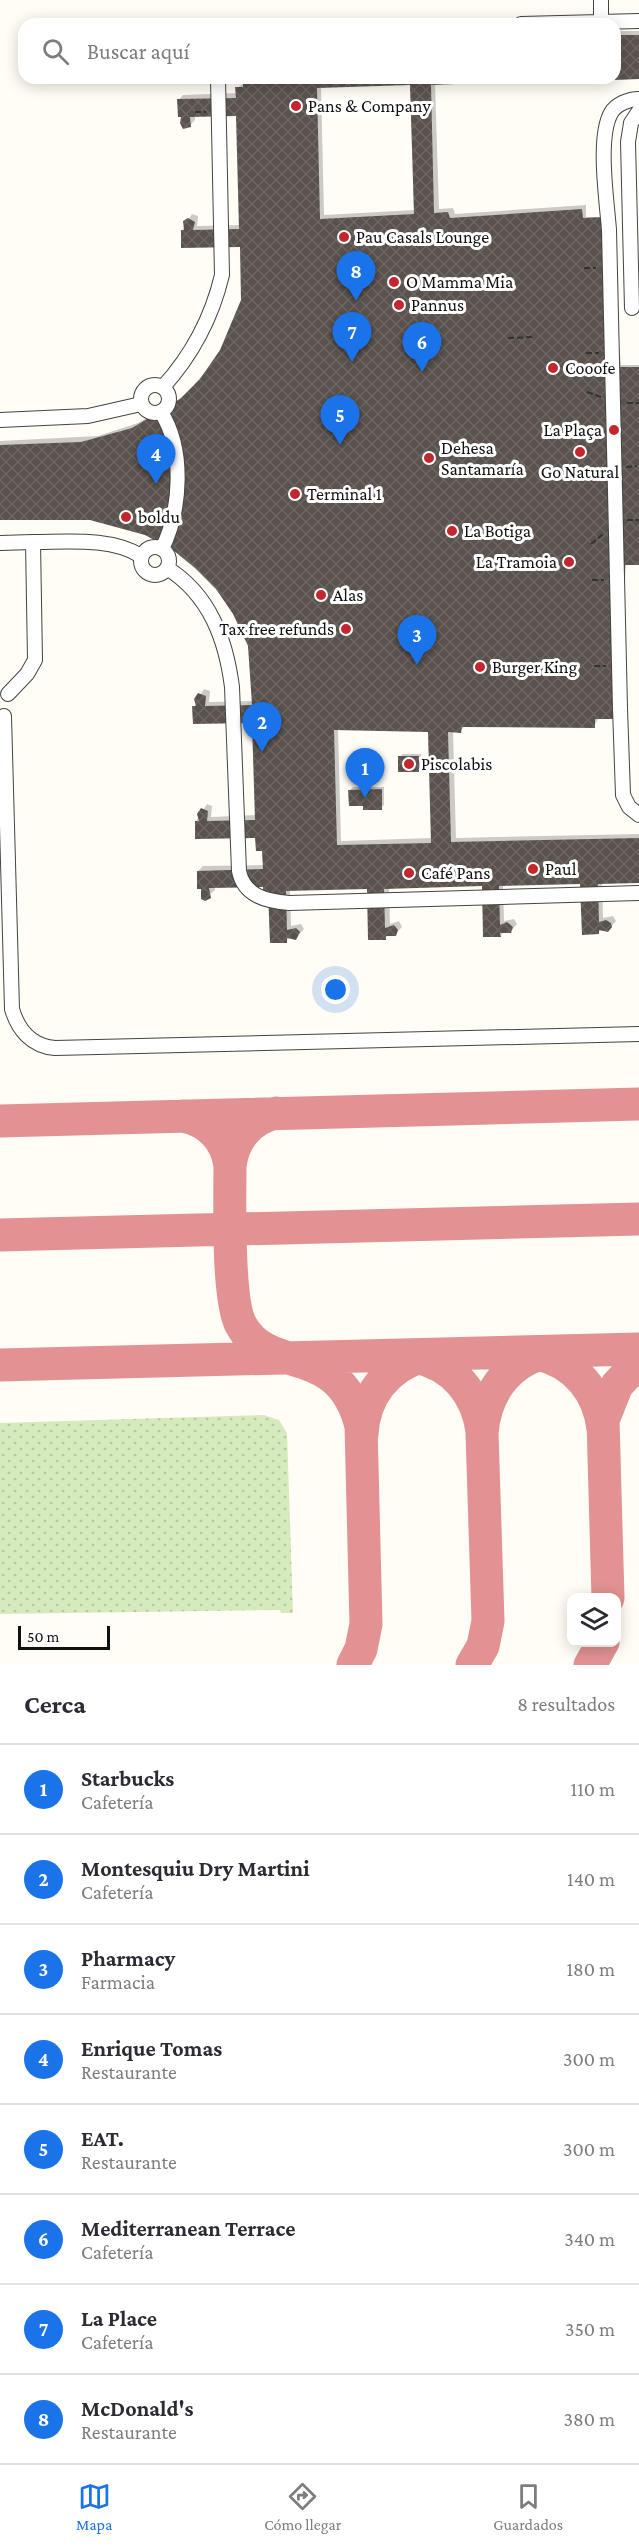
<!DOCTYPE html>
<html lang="es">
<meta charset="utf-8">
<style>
:root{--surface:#fff;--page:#f7f7f7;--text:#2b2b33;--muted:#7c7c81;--line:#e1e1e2;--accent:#1a73e8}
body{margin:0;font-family:"Crimson Pro",serif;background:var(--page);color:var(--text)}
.controls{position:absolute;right:18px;bottom:18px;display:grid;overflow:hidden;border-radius:12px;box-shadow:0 3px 15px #0003}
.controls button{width:54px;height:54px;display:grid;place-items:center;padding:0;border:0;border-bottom:2px solid var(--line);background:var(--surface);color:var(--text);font:30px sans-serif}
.scale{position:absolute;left:18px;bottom:15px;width:92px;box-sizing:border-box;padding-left:6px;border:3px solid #111;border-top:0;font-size:16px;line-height:21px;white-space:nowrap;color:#111;-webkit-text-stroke:4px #fff;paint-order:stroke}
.you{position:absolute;left:336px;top:990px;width:21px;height:21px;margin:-15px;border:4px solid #fff;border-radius:50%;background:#1a73e8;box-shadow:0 0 0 9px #1a73e833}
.badge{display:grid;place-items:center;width:39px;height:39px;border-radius:50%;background:var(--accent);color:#fff;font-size:20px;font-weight:700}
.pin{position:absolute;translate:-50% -50px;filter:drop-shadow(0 2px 3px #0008)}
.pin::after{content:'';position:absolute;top:32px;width:21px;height:18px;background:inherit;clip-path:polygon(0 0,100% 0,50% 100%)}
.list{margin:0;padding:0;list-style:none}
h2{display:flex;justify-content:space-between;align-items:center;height:78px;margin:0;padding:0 24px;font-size:26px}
h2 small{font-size:20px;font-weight:400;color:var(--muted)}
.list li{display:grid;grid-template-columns:39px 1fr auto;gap:18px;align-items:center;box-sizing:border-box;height:90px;padding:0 24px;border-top:2px solid var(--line)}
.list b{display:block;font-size:22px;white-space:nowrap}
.list p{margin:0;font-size:20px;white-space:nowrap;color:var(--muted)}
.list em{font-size:20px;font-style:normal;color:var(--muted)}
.icon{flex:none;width:33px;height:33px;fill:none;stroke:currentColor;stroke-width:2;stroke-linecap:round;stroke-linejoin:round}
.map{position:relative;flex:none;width:639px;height:1665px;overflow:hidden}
.search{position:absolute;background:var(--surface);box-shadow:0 3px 15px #0003;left:18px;right:18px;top:18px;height:66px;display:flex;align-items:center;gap:15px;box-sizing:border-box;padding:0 21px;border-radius:18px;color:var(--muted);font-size:22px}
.sheet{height:798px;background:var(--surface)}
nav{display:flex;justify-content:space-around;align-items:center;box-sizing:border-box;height:84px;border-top:2px solid var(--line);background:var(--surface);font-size:16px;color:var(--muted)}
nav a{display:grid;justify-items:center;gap:3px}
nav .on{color:var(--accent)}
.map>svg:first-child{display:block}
</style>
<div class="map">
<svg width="639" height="1665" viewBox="0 0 639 1665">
<defs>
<pattern id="green-dots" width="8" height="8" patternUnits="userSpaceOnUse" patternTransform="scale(1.5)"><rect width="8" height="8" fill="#d5ebbd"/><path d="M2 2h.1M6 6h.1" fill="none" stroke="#b6c8a1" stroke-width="1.8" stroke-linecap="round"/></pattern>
<pattern id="building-cross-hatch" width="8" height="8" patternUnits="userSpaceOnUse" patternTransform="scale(1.5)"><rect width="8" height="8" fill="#5a524d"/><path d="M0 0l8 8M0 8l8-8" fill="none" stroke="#6d6662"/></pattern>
</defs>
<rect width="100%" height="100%" fill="#fffdf5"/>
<path fill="url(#green-dots)" d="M264 1415 279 1420 287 1433 293 1613H281L280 1610 0 1614V1423Z"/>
<path fill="#0003" fill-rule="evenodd" d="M615 31H639V78L435 83 439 209 453 208 455 214 586 205V217H605L621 365H639V563L626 564 617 716 599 717 594 726H465L460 731H453L456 838 639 834V881L602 882 603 918 613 916 616 921 608 930 602 929 598 933 582 883 503 884 504 921 514 919 517 924 509 933 504 932 500 936 483 885 389 887 390 924 399 921 402 927 394 935H389L385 938 368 888 290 890 291 926 301 924 304 929 296 938 290 937 286 941 270 890 265 886 215 887V890L205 899 198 871 203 866 264 865V849L257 836 196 821 207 804 212 806 211 817 256 815 254 721 194 707 204 689 210 691 209 702 253 701 250 645 226 600 185 556 146 534 104 521 72 517 0 519V441L98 436 138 423 186 395 222 351 242 301 241 245 182 231 192 214 198 216 197 226 240 225 237 114 195 115V120L190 125 183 115 179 100 183 95 237 93V88L244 83V78H615ZM412 84 415 210 324 215 321 86ZM338 729 429 731 432 838 341 841Z
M403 754H421V767L418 770 400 757Z
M353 787H384V805L381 808 364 804 350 790Z"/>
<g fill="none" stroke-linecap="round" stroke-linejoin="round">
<path stroke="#e29292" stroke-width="33" d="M183 1116C209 1121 227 1140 230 1166 233 1139 250 1119 276 1113
M0 1121 639 1104
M230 1166C230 1199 227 1300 241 1325 269 1377 339 1340 361 1426L366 1624 361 1649 353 1665
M0 1235 639 1219
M538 1354C576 1363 599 1392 603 1429
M416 1357C454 1365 477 1394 482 1431
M0 1365 639 1349
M362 1434C364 1396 387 1366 424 1356
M608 1598 603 1420 617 1385 639 1362
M472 1665 483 1646 488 1621 482 1433C485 1395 506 1363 544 1353
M590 1665 603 1642"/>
</g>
<path fill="url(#building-cross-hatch)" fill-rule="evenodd" d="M615 35H639V79L615 80Z
M243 78H607L431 85 434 213 448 212 450 218 582 209 583 218 604 217 620 367H639V565H625L616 719H595V728L462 727 461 733 448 732 451 842 639 838V883L598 884 599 922 606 920 611 923 612 927 608 932 599 930V934L582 935 580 884 499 886 500 925 507 922 513 927 511 933H500L501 937H483L482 886 384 889 385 928 394 925 398 930 396 936H386V940H368L367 889 286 891 287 930 296 928 300 932 296 940 287 938V943H270L268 891 263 892V887L209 888 211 898 205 901 201 899V889H197V871L263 869 262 851H256L255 838 195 839V821H199L197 814 201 808 208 811 207 821 255 820 252 723 193 724 192 706H196L194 699 198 693 206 696 205 706 252 705 248 646 233 614 216 589 195 568 173 550 145 535 90 520H0V445L81 442 132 428 180 399 200 379 220 350 241 300 240 247 181 248V230H184L183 221 188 218 195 222 193 230 239 229 236 116 190 117 191 127 183 129 180 123 181 117H178L177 99 236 98 235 87H243ZM410 85 414 214 320 219 317 88ZM334 730 428 732 431 843 337 845Z
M398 756H419V772H398Z
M382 789V810H363V806H349L348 790Z"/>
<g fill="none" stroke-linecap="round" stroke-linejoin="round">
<g stroke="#444" stroke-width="16">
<path id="minor" d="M601 0V22
M521 24 639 21
M609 230C607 201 597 138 611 113 616 104 629 99 639 99
M632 308 628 142 631 123 639 111
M141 399a14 14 0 1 1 28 0a14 14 0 1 1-28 0Z
M163 387C192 355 212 317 222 275L218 78
M161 412C185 450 181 510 162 549
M0 420 88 416 141 404
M33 542C67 542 111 537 141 556
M0 543 33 542 35 660 27 674 8 694
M141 561a14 14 0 1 1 28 0a14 14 0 1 1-28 0Z
M167 568C210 595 226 640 232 687L239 871C244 896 266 901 289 903L639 893
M620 708 623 795 629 807 639 815
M4 716 12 1009C18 1030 32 1046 55 1048L639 1034"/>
</g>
<path stroke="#333" stroke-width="2" stroke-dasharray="6 3" stroke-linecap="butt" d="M195 112H206
M584 268H596
M508 338 533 337
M586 353H599
M587 392 601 397
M627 403H639
M626 467 637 466
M590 469 603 468
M627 520H639
M591 544 603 534
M592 580H604
M594 666H606"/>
<use href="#minor" stroke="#fff" stroke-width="14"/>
<g stroke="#444" stroke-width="16" stroke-linecap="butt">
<path id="minor-bridge" d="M609 230 620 708"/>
</g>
<use href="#minor-bridge" stroke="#fff" stroke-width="14"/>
</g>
<g fill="#c4262e" stroke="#fff" stroke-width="2">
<circle cx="296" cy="106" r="6"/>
<circle cx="344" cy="237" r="6"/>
<circle cx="394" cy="282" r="6"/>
<circle cx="399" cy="305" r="6"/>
<circle cx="553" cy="368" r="6"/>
<circle cx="614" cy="430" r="6"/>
<circle cx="580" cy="452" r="6"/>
<circle cx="429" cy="458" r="6"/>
<circle cx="295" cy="494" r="6"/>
<circle cx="126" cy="517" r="6"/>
<circle cx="452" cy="531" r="6"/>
<circle cx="569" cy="562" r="6"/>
<circle cx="321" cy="595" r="6"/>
<circle cx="346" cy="629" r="6"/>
<circle cx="480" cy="667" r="6"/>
<circle cx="409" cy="764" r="6"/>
<circle cx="533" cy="869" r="6"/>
<circle cx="409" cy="873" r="6"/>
</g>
<g text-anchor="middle" stroke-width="6" stroke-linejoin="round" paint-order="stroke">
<g font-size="18" fill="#111" stroke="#fff" text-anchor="start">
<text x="308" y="112">Pans &amp; Company</text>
<text x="356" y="243">Pau Casals Lounge</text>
<text x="406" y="288">O Mamma Mia</text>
<text x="411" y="311">Pannus</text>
<text x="565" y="374">Cooofe</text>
<text x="602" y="436" text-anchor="end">La Plaça</text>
<text x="441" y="454">Dehesa<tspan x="441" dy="21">Santamaría</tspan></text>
<text x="580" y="478" text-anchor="middle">Go Natural</text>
<text x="307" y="500">Terminal 1</text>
<text x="138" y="523">boldu</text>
<text x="464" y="537">La Botiga</text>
<text x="557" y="568" text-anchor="end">La Tramoia</text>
<text x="333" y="601">Alas</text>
<text x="334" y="635" text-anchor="end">Tax free refunds</text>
<text x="492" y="673">Burger King</text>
<text x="421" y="770">Piscolabis</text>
<text x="545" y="875">Paul</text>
<text x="421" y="879">Café Pans</text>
</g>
</g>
</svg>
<div class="controls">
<button><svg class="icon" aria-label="layers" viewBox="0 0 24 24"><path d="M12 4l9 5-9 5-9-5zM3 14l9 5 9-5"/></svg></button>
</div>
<div class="scale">50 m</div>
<div class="you"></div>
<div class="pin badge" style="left:365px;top:798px">1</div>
<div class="pin badge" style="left:262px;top:752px">2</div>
<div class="pin badge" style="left:417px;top:665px">3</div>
<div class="pin badge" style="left:156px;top:484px">4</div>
<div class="pin badge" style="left:340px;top:445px">5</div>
<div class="pin badge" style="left:422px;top:372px">6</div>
<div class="pin badge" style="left:352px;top:362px">7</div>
<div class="pin badge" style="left:356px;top:301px">8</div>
<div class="search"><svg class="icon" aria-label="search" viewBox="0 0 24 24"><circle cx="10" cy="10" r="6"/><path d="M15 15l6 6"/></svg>Buscar aquí</div>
</div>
<section class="sheet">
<h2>Cerca<small>8 resultados</small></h2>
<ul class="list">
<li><span class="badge">1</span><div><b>Starbucks</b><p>Cafetería</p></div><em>110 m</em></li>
<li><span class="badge">2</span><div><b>Montesquiu Dry Martini</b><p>Cafetería</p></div><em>140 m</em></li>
<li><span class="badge">3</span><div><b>Pharmacy</b><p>Farmacia</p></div><em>180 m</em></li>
<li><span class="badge">4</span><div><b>Enrique Tomas</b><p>Restaurante</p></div><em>300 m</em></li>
<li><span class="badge">5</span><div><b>EAT.</b><p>Restaurante</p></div><em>300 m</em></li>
<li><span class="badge">6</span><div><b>Mediterranean Terrace</b><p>Cafetería</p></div><em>340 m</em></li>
<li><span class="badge">7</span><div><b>La Place</b><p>Cafetería</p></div><em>350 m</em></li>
<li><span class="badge">8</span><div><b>McDonald's</b><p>Restaurante</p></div><em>380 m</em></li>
</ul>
</section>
<nav>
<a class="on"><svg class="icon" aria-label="map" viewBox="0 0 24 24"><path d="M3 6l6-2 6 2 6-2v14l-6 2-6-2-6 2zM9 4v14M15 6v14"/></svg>Mapa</a>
<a><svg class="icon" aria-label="directions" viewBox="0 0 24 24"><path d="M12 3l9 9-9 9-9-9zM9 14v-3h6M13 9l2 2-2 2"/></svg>Cómo llegar</a>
<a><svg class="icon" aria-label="saved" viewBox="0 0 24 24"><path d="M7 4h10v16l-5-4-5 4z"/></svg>Guardados</a>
</nav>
